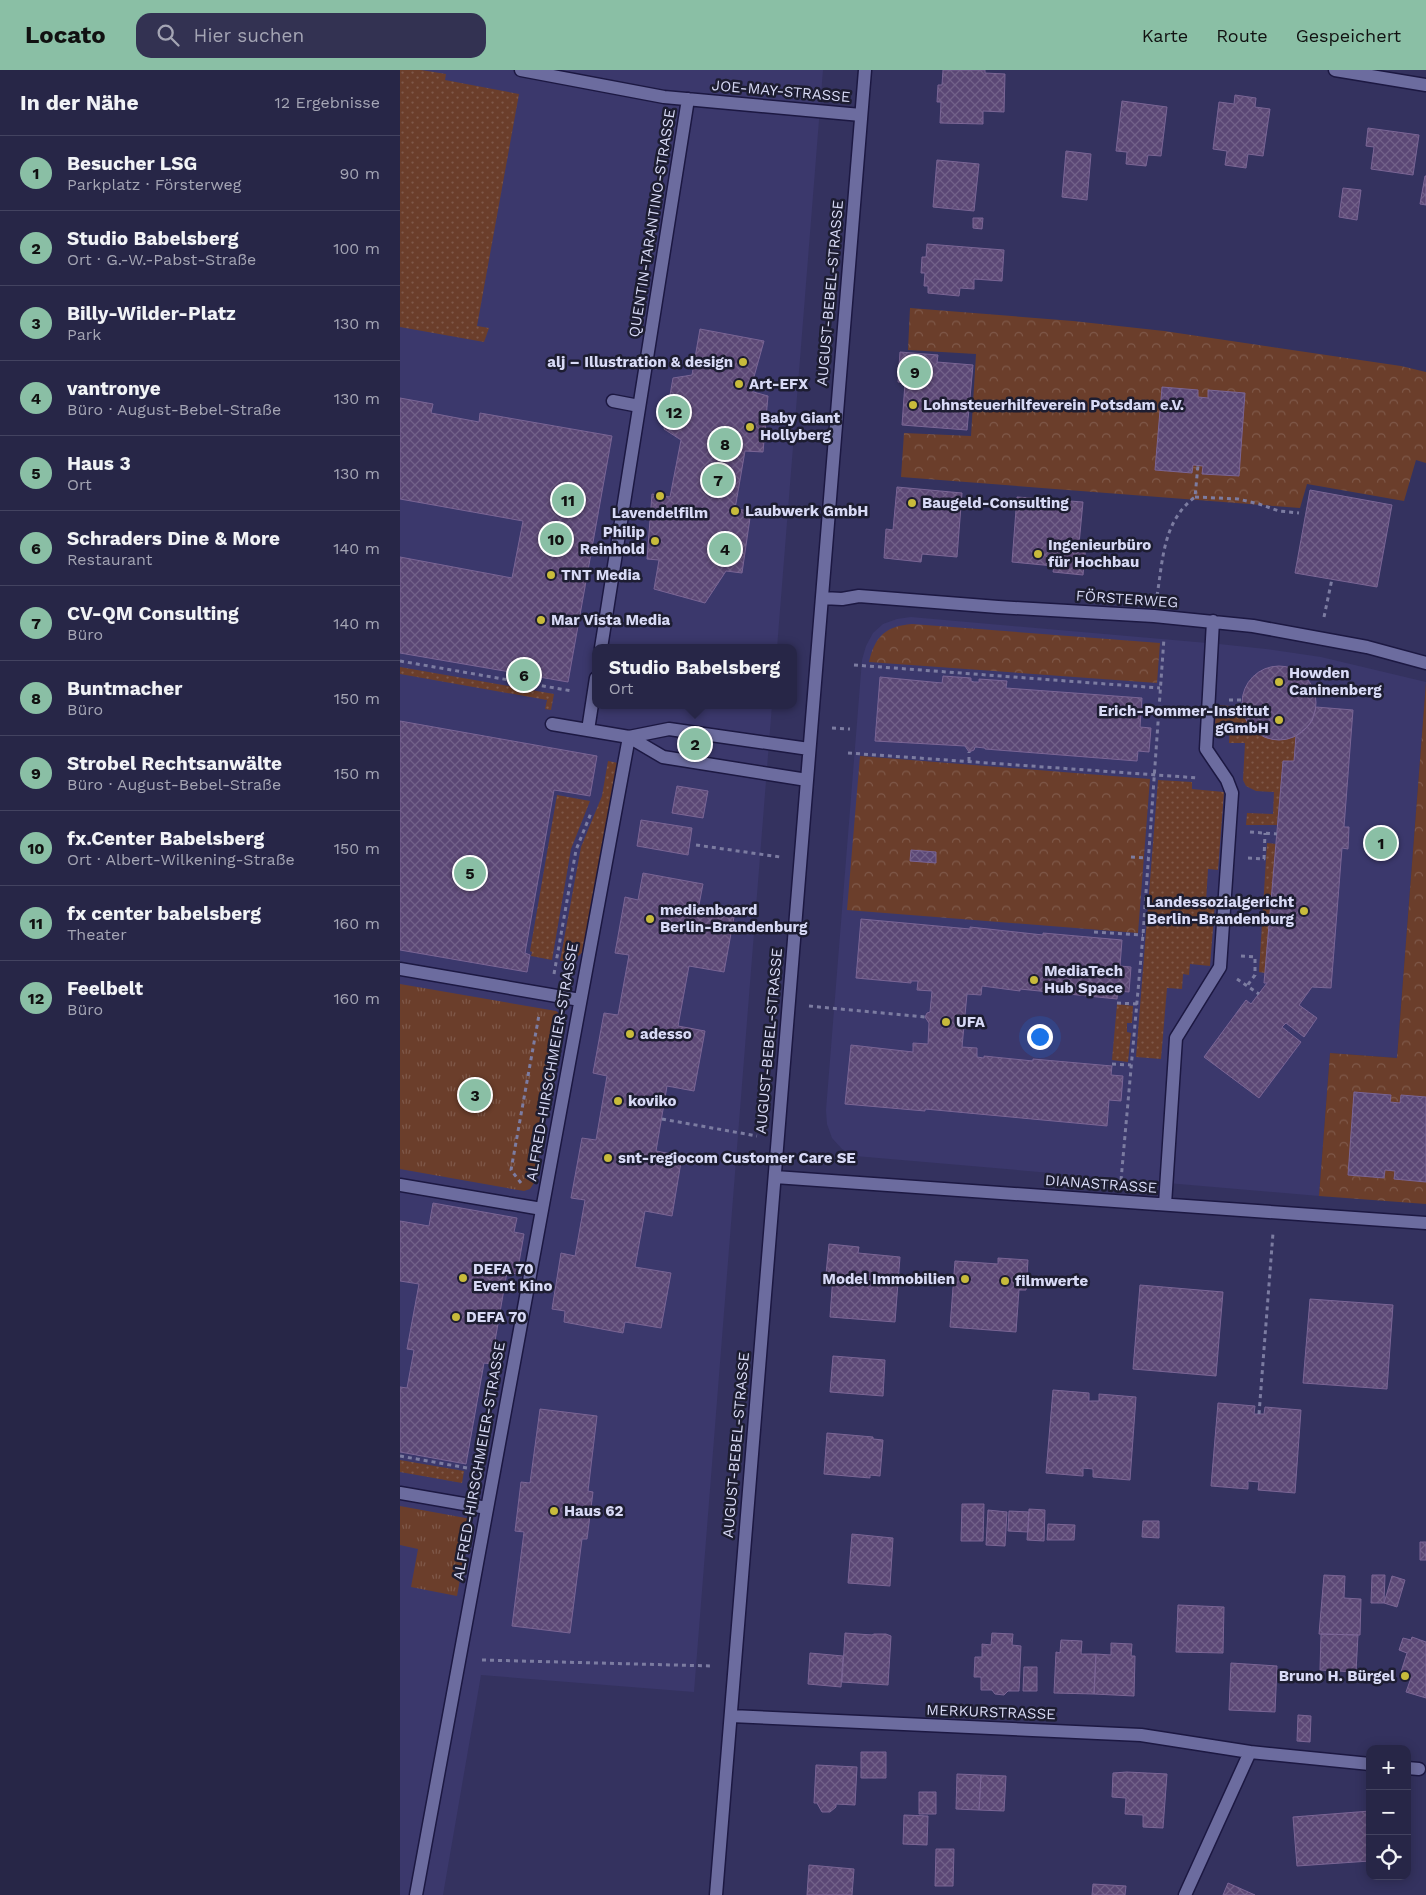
<!DOCTYPE html>
<html lang="de">
<meta charset="utf-8">
<style>
:root{--surface:#272647;--page:#333252;--text:#f1f3f6;--muted:#a4a5b4;--line:#434360;--accent:#8abfa5}
body{margin:0;font-family:"Work Sans",sans-serif;background:var(--page);color:var(--text)}
.controls{position:absolute;right:15px;bottom:15px;display:grid;overflow:hidden;border-radius:10px;box-shadow:0 2px 12px #0003}
.controls button{width:45px;height:45px;display:grid;place-items:center;padding:0;border:0;border-bottom:1px solid var(--line);background:var(--surface);color:var(--text);font:25px sans-serif}
.you{position:absolute;left:639px;top:966px;width:18px;height:18px;margin:-12px;border:4px solid #fff;border-radius:50%;background:#1a73e8;box-shadow:0 0 0 8px #1a73e833}
.badge{display:grid;place-items:center;width:32px;height:32px;border-radius:50%;background:var(--accent);color:#111;font-size:16px;font-weight:700}
.pin{position:absolute;translate:-50% -50%;border:2px solid #fff;box-shadow:0 1px 5px #0006}
.popup{position:absolute;left:192px;top:574px;width:205px;height:65px;box-sizing:border-box;display:grid;place-content:center;border-radius:10px;background:var(--surface);filter:drop-shadow(0 1px 4px #0005);font-size:16px;white-space:nowrap;color:var(--muted)}
.popup b{font-size:19px;color:var(--text)}
.popup::after{content:'';position:absolute;left:50%;top:100%;margin-left:-10px;border:10px solid transparent;border-top-color:var(--surface)}
.list{margin:0;padding:0;list-style:none}
h2{display:flex;justify-content:space-between;align-items:center;height:65px;margin:0;padding:0 20px;font-size:21px}
h2 small{font-size:16px;font-weight:400;color:var(--muted)}
.list li{display:grid;grid-template-columns:32px 1fr auto;gap:15px;align-items:center;box-sizing:border-box;height:75px;padding:0 20px;border-top:1px solid var(--line)}
.list b{display:block;font-size:19px;white-space:nowrap}
.list p{margin:0;font-size:16px;white-space:nowrap;color:var(--muted)}
.list em{font-size:16px;font-style:normal;color:var(--muted)}
.icon{flex:none;width:28px;height:28px;fill:none;stroke:currentColor;stroke-width:2;stroke-linecap:round;stroke-linejoin:round}
.map{position:relative;flex:none;width:1026px;height:1825px;overflow:hidden}
header{display:flex;align-items:center;gap:30px;box-sizing:border-box;height:70px;padding:0 25px;background:var(--accent);color:#111}
header strong{font-size:24px}
nav{display:flex;gap:28px;margin-inline-start:auto;font-size:18px}
.search{width:350px;height:45px;background:var(--page);display:flex;align-items:center;gap:12px;box-sizing:border-box;padding:0 18px;border-radius:15px;color:var(--muted);font-size:19px}
main{display:flex}
aside{flex:1;background:var(--surface)}
.map>svg:first-child{display:block}
</style>
<header>
<strong>Locato</strong>
<div class="search"><svg class="icon" aria-label="search" viewBox="0 0 24 24"><circle cx="10" cy="10" r="6"/><path d="M15 15l6 6"/></svg>Hier suchen</div>
<nav><a>Karte</a><a>Route</a><a>Gespeichert</a></nav>
</header>
<main>
<aside>
<h2>In der Nähe<small>12 Ergebnisse</small></h2>
<ul class="list">
<li><span class="badge">1</span><div><b>Besucher LSG</b><p>Parkplatz · Försterweg</p></div><em>90 m</em></li>
<li><span class="badge">2</span><div><b>Studio Babelsberg</b><p>Ort · G.-W.-Pabst-Straße</p></div><em>100 m</em></li>
<li><span class="badge">3</span><div><b>Billy-Wilder-Platz</b><p>Park</p></div><em>130 m</em></li>
<li><span class="badge">4</span><div><b>vantronye</b><p>Büro · August-Bebel-Straße</p></div><em>130 m</em></li>
<li><span class="badge">5</span><div><b>Haus 3</b><p>Ort</p></div><em>130 m</em></li>
<li><span class="badge">6</span><div><b>Schraders Dine &amp; More</b><p>Restaurant</p></div><em>140 m</em></li>
<li><span class="badge">7</span><div><b>CV-QM Consulting</b><p>Büro</p></div><em>140 m</em></li>
<li><span class="badge">8</span><div><b>Buntmacher</b><p>Büro</p></div><em>150 m</em></li>
<li><span class="badge">9</span><div><b>Strobel Rechtsanwälte</b><p>Büro · August-Bebel-Straße</p></div><em>150 m</em></li>
<li><span class="badge">10</span><div><b>fx.Center Babelsberg</b><p>Ort · Albert-Wilkening-Straße</p></div><em>150 m</em></li>
<li><span class="badge">11</span><div><b>fx center babelsberg</b><p>Theater</p></div><em>160 m</em></li>
<li><span class="badge">12</span><div><b>Feelbelt</b><p>Büro</p></div><em>160 m</em></li>
</ul>
</aside>
<div class="map">
<svg width="1026" height="1825" viewBox="0 0 1026 1825">
<defs>
<pattern id="grass-dots" width="8" height="8" patternUnits="userSpaceOnUse" patternTransform="scale(1.25)"><rect width="8" height="8" fill="#6b3e2b"/><path d="M2 2h.1M6 6h.1" fill="none" stroke="#7f594a" stroke-width="1.8" stroke-linecap="round"/></pattern>
<pattern id="forest-crowns" width="20" height="18" patternUnits="userSpaceOnUse" patternTransform="scale(1.25)"><rect width="20" height="18" fill="#6b3e2b"/><path d="M2 6a3 3 0 1 1 6 0M12 15a3 3 0 1 1 6 0" fill="none" stroke="#7f594a"/></pattern>
<pattern id="park-tufts" width="24" height="20" patternUnits="userSpaceOnUse" patternTransform="scale(1.25)"><rect width="24" height="20" fill="#6b3e2b"/><path d="M3 7l-1-3M5 7V3M7 7l1-3M15 17l-1-3M17 17v-4M19 17l1-3" fill="none" stroke="#7f594a"/></pattern>
<pattern id="building-cross-hatch" width="8" height="8" patternUnits="userSpaceOnUse" patternTransform="scale(1.25)"><rect width="8" height="8" fill="#5b4775"/><path d="M0 0l8 8M0 8l8-8" fill="none" stroke="#726189"/></pattern>
</defs>
<rect width="100%" height="100%" fill="#34325f"/>
<path fill="#3b386c" d="M0 0H423L377 578H196V635H372L294 1622 81 1605 43 1825H0Z
M511 547 819 574 866 579 921 587 1026 612 997 988 930 983 919 1126 455 1086 442 1079 432 1068 427 1054 426 1040 462 590 466 576 473 563 483 554 497 549Z"/>
<path fill="url(#grass-dots)" d="M0 0H21L46 4 45 10 119 24 77 256 89 258 84 272 0 257Z
M0 597 154 624 151 640 145 639 147 630 0 604Z
M816 635 831 636 836 642H844C851 665 874 674 896 666L894 691H883L877 755H846L847 743 873 744 874 722 856 721 846 716 843 710 845 673H829L830 656H815Z
M208 691 218 693 184 881 173 891H160L181 777 202 726Z
M758 710 792 712V719L824 722 818 800 808 799 806 831 815 833 810 896 790 894 789 905 783 904 782 919 767 918 761 989 736 987Z
M157 725 190 731 171 779 152 890 131 886 132 882 130 881Z
M867 773 876 774 865 903 859 902Z
M717 934 733 936 732 953H727V962L731 963 728 992 712 990Z
M0 1390 64 1401 62 1413 0 1402Z"/>
<path fill="url(#forest-crowns)" d="M510 238 673 251 764 261 1001 296 1026 302V393L1016 390 1004 431 907 414 900 438 501 407 504 363 571 366 576 284 508 280Z
M512 554 760 573 757 613 469 592C475 566 486 556 512 554Z
M1026 612V1134L919 1126 930 983 997 988Z
M460 686 750 709 738 863 447 840Z"/>
<path fill="url(#park-tufts)" d="M0 914 156 941 161 945 162 951 134 1113 130 1119 124 1121 0 1099Z
M0 1436 71 1449 57 1526 11 1517 18 1479 0 1475Z"/>
<path fill="url(#building-cross-hatch)" stroke="#7a6595" d="M543 0H585V3L605 4 604 42 583 41V54L540 53 541 32H537L538 15H542Z
M835 25 856 28 855 37 870 39 863 86 848 84 846 98 825 95 827 81 813 79 819 32 834 34Z
M722 31 767 37 761 86 748 85 746 96 726 94 727 82 716 81Z
M968 58 1019 65 1013 105 971 99 974 77 966 76Z
M666 81 691 84 687 130 662 127Z
M537 90 579 94 574 141 533 137Z
M1025 106H1026V135L1020 134Z
M943 118 961 120 957 150 939 147Z
M573 148H583L582 159 573 158Z
M527 174 604 180 602 211 574 209V219L560 218 559 226 528 223V216H524L525 203H521L522 187H526Z
M300 259 364 271 350 321 368 326 363 382 345 381 335 439 351 441 342 503 326 501 305 533 254 519 259 490 247 489 252 424 270 427 281 370 264 359 273 308 292 305Z
M500 282 538 285 537 292 573 295 567 360 502 355 505 313 498 312Z
M762 317 798 320V327L808 328V320L845 323 839 406 802 404 803 396 793 395 792 403 755 400Z
M0 328 33 334 31 343 79 352 80 343 212 366 168 612 0 583V487L112 508 123 451 0 429Z
M497 417 562 423 557 487 522 484 521 492 484 488 486 459 493 460Z
M910 420 992 435 977 517 895 503Z
M617 427 683 432 679 474H686L683 505 653 502 654 496 612 492Z
M842 633a37 37 0 1 1 74 0a37 37 0 1 1-74 0Z
M543 606 571 608V611L574 612H579V609L607 611 606 618 742 628 740 657 751 658 749 682 738 681 737 691 585 679V678L575 677 574 680 569 682 565 676 475 671 480 607 542 613Z
M916 637 953 640 944 757H949L948 779 942 778 931 918 912 917 899 935 917 948 904 967 886 953 882 957 901 972 859 1028 804 987 846 930 851 934 867 913H864L883 691H894L896 666 907 657 912 651Z
M0 651 197 686 190 726 154 720 125 883 130 885 127 902 0 880Z
M277 716 308 721 303 748 272 743Z
M241 750 292 758 288 785 237 776Z
M511 780 536 782V793L510 791Z
M243 803 303 814 298 840 334 847 324 902 289 896 278 956 305 961 294 1021 267 1016 256 1081 282 1086 272 1146 245 1141 235 1197 271 1203 261 1258 225 1252 223 1263 164 1252 165 1241 152 1239 161 1183 175 1186 185 1130 171 1128 182 1068 196 1070 207 1006 193 1003 204 943 218 945 229 885 215 883 225 827 238 830Z
M461 849 570 859V857L643 865V863L722 870 720 896 731 897 729 922 718 921 717 929 620 919V921L582 916 581 925 567 924 562 977 577 978V987L584 988V986L633 991V989L712 996 711 1005 723 1006 721 1031 709 1030 707 1056 525 1039V1041L445 1034 451 975 513 982V973L528 974 529 953 525 947 527 943 530 942 532 921 517 920 518 911H511V913L456 908Z
M954 1022 991 1025 990 1032 1000 1033 1001 1025 1026 1027V1112L994 1109 995 1101 985 1100 984 1108 948 1105Z
M33 1133 117 1148 114 1162 124 1164 117 1204 107 1202 91 1294 84 1293 66 1394 0 1382V1317L7 1318 14 1280 7 1279 19 1214 0 1211V1151L29 1156Z
M429 1174 459 1177 458 1183 500 1187 495 1252 430 1247 433 1205 426 1204Z
M598 1188 628 1190 626 1220H619L616 1262 550 1257 555 1191 598 1194Z
M740 1215 823 1222 816 1306 733 1299Z
M910 1229 993 1235 987 1319 903 1313Z
M433 1286 485 1290 483 1326 430 1322Z
M653 1320 689 1323V1331H699V1324L736 1327 730 1410 693 1407V1399L683 1398V1406L646 1403Z
M818 1333 855 1336 854 1344H864L865 1337 901 1340 895 1423 858 1420 859 1412 848 1411V1419L811 1416Z
M140 1339 197 1346 188 1421 193 1422 187 1469H182L170 1563 112 1556 124 1462 115 1461 121 1412 130 1413Z
M427 1363 473 1367V1369L483 1370 480 1406 470 1405V1408L424 1404Z
M562 1434H584L583 1471H561Z
M629 1439 645 1440 644 1471 627 1470Z
M588 1440 607 1442 605 1476 586 1475Z
M609 1441 629 1442 628 1462 608 1461Z
M743 1451H759V1468L742 1467Z
M648 1454 675 1455 674 1470H647Z
M452 1464 493 1468 490 1516 448 1513Z
M1020 1472H1026V1490H1020Z
M924 1505 945 1506 944 1528 961 1529 960 1565 919 1564Z
M972 1505H985L984 1533H971Z
M992 1506 1005 1510 997 1537 984 1533Z
M778 1535 824 1537 823 1583 776 1582Z
M445 1563 472 1565 474 1564H486L491 1566 488 1615 442 1612Z
M592 1563 613 1564 612 1575 621 1576 619 1621H608L604 1625 595 1624 592 1620H581V1607H574L575 1587H582V1574L591 1575Z
M921 1564 958 1565 956 1602 920 1600Z
M1012 1567 1026 1572V1628L1006 1622 1011 1608 1000 1605 1007 1583 999 1580 1003 1568 1011 1570Z
M661 1570 682 1571 681 1584H696L694 1624 654 1623 656 1582 660 1583Z
M711 1573 732 1574 731 1586H735L734 1626 694 1624 696 1584 711 1585Z
M410 1583 443 1586 441 1617 408 1614Z
M831 1593 877 1596 875 1642 829 1640Z
M624 1597H637V1621H623Z
M898 1645 911 1646 910 1672 897 1671Z
M461 1682H486V1708H461Z
M416 1695 457 1697 455 1735 436 1734V1737L430 1742H422L417 1733H414Z
M727 1702 767 1704 763 1758 743 1757V1745L725 1744 726 1728 712 1727 713 1703Z
M557 1704 581 1705 579 1740 556 1739Z
M581 1705 606 1706 604 1741 579 1740Z
M519 1722H536V1744H519Z
M970 1741V1791L897 1796 893 1747Z
M504 1745 528 1746 527 1775 503 1774Z
M536 1779H554L553 1816H535Z
M409 1795 454 1799 452 1825H407Z
M828 1813 855 1825H823Z
M693 1814 726 1816 725 1825H692Z"/>
<g fill="none" stroke-linecap="round" stroke-linejoin="round">
<g stroke="#1c1842" stroke-width="15">
<path id="minor" d="M121 0 264 27 461 45
M935 0 1026 15
M213 331 239 336
M422 528 442 529 459 526 598 537 754 546 853 556 967 577 1026 593
M201 578 288 29
M152 654 229 667 263 687 407 710
M188 660 196 608
M229 667 269 659 409 679
M0 899 180 930
M375 1107 1026 1153
M0 1115 142 1139
M765 1134 776 968 820 897 832 723 827 710 806 679 813 551
M0 1423 87 1438
M331 1646 741 1665 850 1682 785 1825
M850 1682 970 1694
M1007 1698 1019 1699
M16 1825 229 667
M316 1825 465 0"/>
</g>
<path stroke="#7c7ca1" stroke-width="3" stroke-dasharray="4 4" stroke-linecap="butt" d="M795 427 838 429 859 434 879 441 899 443
M757 526C763 489 763 451 795 427L798 395
M924 547 932 509
M0 591 172 621
M454 595 760 618
M829 630H843
M251 635 260 637
M432 658 450 659
M448 683 799 708
M569 691V682
M850 762 877 764
M296 775 380 787
M731 787 748 788
M848 788 864 789 865 763
M694 862 743 865
M841 886 855 887V905L847 916
M154 904 176 780 191 743
M837 909 859 924
M717 933 737 934
M409 936 525 947
M712 994 731 995
M262 1049 357 1066
M721 1110 743 865 764 568
M121 1113 111 1100 139 945
M859 1344 873 1163
M0 1386 73 1399
M82 1590 313 1596"/>
<use href="#minor" stroke="#6c6c9f" stroke-width="12"/>
</g>
<g fill="#c8bb3b" stroke="#1d1d31" stroke-width="2">
<circle cx="343" cy="292" r="5"/>
<circle cx="339" cy="314" r="5"/>
<circle cx="513" cy="335" r="5"/>
<circle cx="350" cy="357" r="5"/>
<circle cx="260" cy="426" r="5"/>
<circle cx="512" cy="433" r="5"/>
<circle cx="335" cy="441" r="5"/>
<circle cx="255" cy="471" r="5"/>
<circle cx="638" cy="484" r="5"/>
<circle cx="151" cy="505" r="5"/>
<circle cx="141" cy="550" r="5"/>
<circle cx="879" cy="612" r="5"/>
<circle cx="879" cy="650" r="5"/>
<circle cx="904" cy="841" r="5"/>
<circle cx="250" cy="849" r="5"/>
<circle cx="634" cy="910" r="5"/>
<circle cx="546" cy="952" r="5"/>
<circle cx="230" cy="964" r="5"/>
<circle cx="218" cy="1031" r="5"/>
<circle cx="208" cy="1088" r="5"/>
<circle cx="63" cy="1208" r="5"/>
<circle cx="565" cy="1209" r="5"/>
<circle cx="605" cy="1211" r="5"/>
<circle cx="56" cy="1247" r="5"/>
<circle cx="154" cy="1441" r="5"/>
<circle cx="1005" cy="1606" r="5"/>
</g>
<g text-anchor="middle" stroke-width="5" stroke-linejoin="round" paint-order="stroke">
<g font-size="15" fill="#d8daf6" stroke="#1d1d31">
<text transform="translate(381 21) rotate(5)" y="5">JOE-MAY-STRASSE</text>
<text transform="translate(252 153) rotate(-81)" y="5">QUENTIN-TARANTINO-STRASSE</text>
<text transform="translate(430 223) rotate(-85)" y="5">AUGUST-BEBEL-STRASSE</text>
<text transform="translate(727 529) rotate(4)" y="5">FÖRSTERWEG</text>
<text transform="translate(369 971) rotate(-85)" y="5">AUGUST-BEBEL-STRASSE</text>
<text transform="translate(152 992) rotate(-80)" y="5">ALFRED-HIRSCHMEIER-STRASSE</text>
<text transform="translate(701 1114) rotate(4)" y="5">DIANASTRASSE</text>
<text transform="translate(336 1375) rotate(-85)" y="5">AUGUST-BEBEL-STRASSE</text>
<text transform="translate(79 1391) rotate(-80)" y="5">ALFRED-HIRSCHMEIER-STRASSE</text>
<text transform="translate(591 1642) rotate(2)" y="5">MERKURSTRASSE</text>
</g>
<g font-size="15" font-weight="bold" fill="#d8daf6" stroke="#1d1d31" text-anchor="start">
<text x="333" y="297" text-anchor="end">alj – Illustration &amp; design</text>
<text x="349" y="319">Art-EFX</text>
<text x="523" y="340">Lohnsteuerhilfeverein Potsdam e.V.</text>
<text x="360" y="353">Baby Giant<tspan x="360" dy="17">Hollyberg</tspan></text>
<text x="522" y="438">Baugeld-Consulting</text>
<text x="345" y="446">Laubwerk GmbH</text>
<text x="260" y="448" text-anchor="middle">Lavendelfilm</text>
<text x="245" y="467" text-anchor="end">Philip<tspan x="245" dy="17">Reinhold</tspan></text>
<text x="648" y="480">Ingenieurbüro<tspan x="648" dy="17">für Hochbau</tspan></text>
<text x="161" y="510">TNT Media</text>
<text x="151" y="555">Mar Vista Media</text>
<text x="889" y="608">Howden<tspan x="889" dy="17">Caninenberg</tspan></text>
<text x="869" y="646" text-anchor="end">Erich-Pommer-Institut<tspan x="869" dy="17">gGmbH</tspan></text>
<text x="894" y="837" text-anchor="end">Landessozialgericht<tspan x="894" dy="17">Berlin-Brandenburg</tspan></text>
<text x="260" y="845">medienboard<tspan x="260" dy="17">Berlin-Brandenburg</tspan></text>
<text x="644" y="906">MediaTech<tspan x="644" dy="17">Hub Space</tspan></text>
<text x="556" y="957">UFA</text>
<text x="240" y="969">adesso</text>
<text x="228" y="1036">koviko</text>
<text x="218" y="1093">snt-regiocom Customer Care SE</text>
<text x="73" y="1204">DEFA 70<tspan x="73" dy="17">Event Kino</tspan></text>
<text x="555" y="1214" text-anchor="end">Model Immobilien</text>
<text x="615" y="1216">filmwerte</text>
<text x="66" y="1252">DEFA 70</text>
<text x="164" y="1446">Haus 62</text>
<text x="995" y="1611" text-anchor="end">Bruno H. Bürgel</text>
</g>
</g>
</svg>
<div class="controls">
<button>+</button>
<button>−</button>
<button><svg class="icon" aria-label="locate" viewBox="0 0 24 24"><circle cx="12" cy="12" r="6"/><path d="M12 2v4M12 18v4M2 12h4M18 12h4"/></svg></button>
</div>
<div class="you"></div>
<div class="pin badge" style="left:981px;top:773px">1</div>
<div class="pin badge" style="left:295px;top:674px">2</div>
<div class="popup"><b>Studio Babelsberg</b>Ort</div>
<div class="pin badge" style="left:75px;top:1025px">3</div>
<div class="pin badge" style="left:325px;top:479px">4</div>
<div class="pin badge" style="left:70px;top:803px">5</div>
<div class="pin badge" style="left:124px;top:605px">6</div>
<div class="pin badge" style="left:318px;top:410px">7</div>
<div class="pin badge" style="left:325px;top:374px">8</div>
<div class="pin badge" style="left:515px;top:302px">9</div>
<div class="pin badge" style="left:156px;top:469px">10</div>
<div class="pin badge" style="left:168px;top:430px">11</div>
<div class="pin badge" style="left:274px;top:342px">12</div>
</div>
</main>
